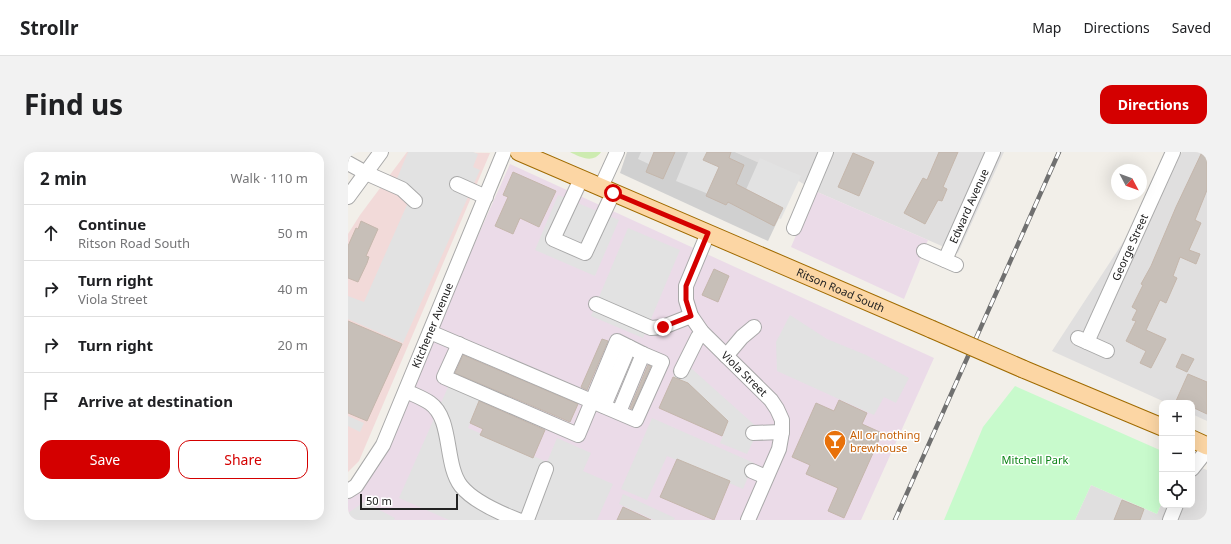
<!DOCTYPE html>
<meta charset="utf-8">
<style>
:root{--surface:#fff;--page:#f2f2f2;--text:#202124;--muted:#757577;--line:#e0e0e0;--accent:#d40000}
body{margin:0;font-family:"Noto Sans",sans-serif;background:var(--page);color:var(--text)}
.controls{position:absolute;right:12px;bottom:12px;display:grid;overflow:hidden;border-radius:8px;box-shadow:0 4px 16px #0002}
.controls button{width:36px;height:36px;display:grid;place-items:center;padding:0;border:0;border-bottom:1px solid var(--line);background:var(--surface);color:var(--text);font:20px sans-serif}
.compass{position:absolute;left:763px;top:12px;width:36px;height:36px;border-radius:50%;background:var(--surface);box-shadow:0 4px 16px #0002;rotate:131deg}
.scale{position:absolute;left:12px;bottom:10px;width:98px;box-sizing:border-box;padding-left:4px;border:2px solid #222;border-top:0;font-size:11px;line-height:14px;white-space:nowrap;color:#222;-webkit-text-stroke:3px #fff;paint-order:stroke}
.stop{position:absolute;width:12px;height:12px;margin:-9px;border:3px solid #d40000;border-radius:50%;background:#fff}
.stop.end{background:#d40000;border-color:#fff;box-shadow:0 1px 4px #0008}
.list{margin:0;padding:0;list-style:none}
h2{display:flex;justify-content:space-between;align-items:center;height:52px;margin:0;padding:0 16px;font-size:17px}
h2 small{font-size:13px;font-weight:400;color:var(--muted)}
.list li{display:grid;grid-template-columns:26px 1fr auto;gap:12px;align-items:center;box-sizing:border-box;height:56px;padding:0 16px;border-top:1px solid var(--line)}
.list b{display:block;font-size:15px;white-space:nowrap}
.list p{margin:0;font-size:13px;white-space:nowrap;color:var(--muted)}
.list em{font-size:13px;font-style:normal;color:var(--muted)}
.actions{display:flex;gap:8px;padding:12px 16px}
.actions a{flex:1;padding:9px 0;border:1px solid var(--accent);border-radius:12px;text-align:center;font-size:14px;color:var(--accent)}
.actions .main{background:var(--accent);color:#fff}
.icon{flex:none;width:22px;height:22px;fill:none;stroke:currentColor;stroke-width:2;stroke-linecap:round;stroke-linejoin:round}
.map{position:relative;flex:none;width:859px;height:368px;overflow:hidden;border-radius:12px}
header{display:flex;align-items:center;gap:24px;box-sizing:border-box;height:56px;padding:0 20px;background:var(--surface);border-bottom:1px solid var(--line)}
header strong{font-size:19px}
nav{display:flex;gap:22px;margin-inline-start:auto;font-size:14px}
.intro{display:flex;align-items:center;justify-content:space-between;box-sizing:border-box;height:96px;padding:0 24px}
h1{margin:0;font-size:28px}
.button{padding:10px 18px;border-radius:12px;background:var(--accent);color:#fff;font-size:14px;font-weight:700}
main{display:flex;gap:24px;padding:0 24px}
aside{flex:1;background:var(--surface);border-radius:12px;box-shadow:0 4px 16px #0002}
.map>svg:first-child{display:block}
</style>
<header>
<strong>Strollr</strong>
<nav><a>Map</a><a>Directions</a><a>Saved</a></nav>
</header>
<div class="intro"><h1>Find us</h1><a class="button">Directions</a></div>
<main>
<aside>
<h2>2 min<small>Walk · 110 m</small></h2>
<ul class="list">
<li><svg class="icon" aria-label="ahead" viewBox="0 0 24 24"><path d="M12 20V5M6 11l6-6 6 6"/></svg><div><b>Continue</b><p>Ritson Road South</p></div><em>50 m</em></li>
<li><svg class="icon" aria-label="right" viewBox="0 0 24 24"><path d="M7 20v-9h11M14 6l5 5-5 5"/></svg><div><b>Turn right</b><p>Viola Street</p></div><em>40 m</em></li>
<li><svg class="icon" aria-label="right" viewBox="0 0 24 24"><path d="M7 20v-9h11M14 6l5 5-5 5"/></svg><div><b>Turn right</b></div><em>20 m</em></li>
<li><svg class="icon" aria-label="arrive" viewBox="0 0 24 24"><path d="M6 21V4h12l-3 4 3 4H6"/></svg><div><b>Arrive at destination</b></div></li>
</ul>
<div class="actions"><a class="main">Save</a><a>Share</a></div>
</aside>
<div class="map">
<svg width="859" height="368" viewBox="0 0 859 368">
<rect width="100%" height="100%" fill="#f2efe9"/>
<path fill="#e0dfdf" d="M387 0H656L610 101 467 39 449 28Z
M834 0H859V269L844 262V251H819L704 199Z
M844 312 859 318V368H727L743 333 809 362 814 350V353H844Z"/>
<path fill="#f2dad9" d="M59 0 142 1 11 309 0 320V82L12 63Z"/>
<path fill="#ebdbe8" d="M162 12 586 206 513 368H0V344L34 299Z
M467 39 580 88 556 147 443 95Z"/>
<path fill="#d0d0d0" d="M279 0H387L449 28 420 89 272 21Z"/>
<path fill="#cdebb0" d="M222 0H253C245 12 232 5 222 0Z"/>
<path fill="#c8facc" d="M667 234 814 299V350L809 362 743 333 727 368H596L635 275Z"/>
<path fill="#e2e2e2" d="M60 0H125L130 2 125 15 132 18 55 191 0 167V144L16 150 66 37 48 29Z
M293 0H309L303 13 290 7Z
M340 0H361L376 12 363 43 328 29Z
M412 6 453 24 433 67 393 49Z
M210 43 271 68 247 124 187 98Z
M280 76 332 98 295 186 243 164Z
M442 163 479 187 518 203 561 226 548 251 536 245 526 263 429 219 428 190Z
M334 208 411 277 399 302 372 291 378 275 339 236 324 227Z
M104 226 135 240 120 276 199 310 209 286 243 301 235 319 265 332 249 368H101L51 346Z
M0 264 16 271 12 280 0 274Z
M304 266 406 311 395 337 319 304 299 348 273 337Z
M275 342 327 366 326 368H306L271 352Z
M16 350 47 366 46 368H0V361Z"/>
<path fill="#c7bfb8" stroke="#c4b6ab" d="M306 0H327L315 27 298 20Z
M359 0H383L381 6 396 13 388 32 435 56 426 74 380 50 378 53 358 44 371 15 355 8Z
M591 0H610L595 35 599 37 594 49 590 48 577 72 556 61 575 26 579 28Z
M854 0H859V38L847 68 853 71 841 98 852 102 848 112 832 105 825 124 829 126 818 151 812 148 798 178 818 187 803 216 792 211 798 199 778 189 788 169 784 168 789 158 784 155 795 133 793 132 803 114 828 55Z
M505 1 526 10 511 44 490 35Z
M165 20 208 39 191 75 172 66 165 82 147 74 160 45 155 43Z
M13 69 30 77 18 104 21 105 19 111 10 130 0 126V94L8 76 10 77Z
M366 117 381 124 370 150 354 143Z
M0 169 54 192 19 269 0 261Z
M254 187 260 189 239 238 233 235Z
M834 202 846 207 839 220 828 215Z
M115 203 230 252 222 270 107 221Z
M300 213 303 214 284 257 282 256Z
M840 222 859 230V262L844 255V251H834L828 249Z
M325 225 340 231 380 269 374 284 311 256Z
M491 248 519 261 514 272 534 281 496 366 480 359 490 336 458 322 462 313 444 305 468 251 486 259Z
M131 249 197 278 185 306 132 283 135 277 122 271Z
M329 307 382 329 366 368 312 345Z
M774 348 796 357 792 368H766Z
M275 355 303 368H269Z"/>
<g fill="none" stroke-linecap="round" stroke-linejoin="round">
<g stroke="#a9a9a9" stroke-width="16">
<g id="minor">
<path d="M0 11 18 21 54 37 67 49"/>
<path d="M233 27 205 87 237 101 265 41"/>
<path d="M109 32 138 45"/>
<path d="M253 35 269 0"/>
<path d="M0 45 33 0"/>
<path d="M446 76 478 0"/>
<path id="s1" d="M360 81 338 134V148L343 164 354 180 423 248 429 257 434 268V280L431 297 400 368"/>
<path d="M576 99 608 113"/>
<path id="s2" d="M597 108 645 0"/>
<path d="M248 152 303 176 315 175 343 164"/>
<path d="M82 180 288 268 314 210 295 202 271 260"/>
<path d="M730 186 759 199"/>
<path id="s3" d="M739 190 825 0"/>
<path d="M111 192 96 225 230 283 269 189 295 202"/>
<path d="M378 204 394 185 406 175"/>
<path d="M333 219 350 185 354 180"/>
<path d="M58 239C66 243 75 246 82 251 105 267 96 312 113 334 125 349 152 361 170 368"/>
<path d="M256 254 281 195"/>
<path d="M405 281 434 280"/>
<path d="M844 317 859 298"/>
<path d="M404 319 418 325"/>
<path id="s4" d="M0 339 8 334 35 293 156 0"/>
<path d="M177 368 180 365 198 317"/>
<path d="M822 368 828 353"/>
</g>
</g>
<g stroke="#a06b00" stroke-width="19">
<g id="major">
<path id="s5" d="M171 0 583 177"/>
<path d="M675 217 814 275"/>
<path d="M844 287 859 294"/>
</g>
</g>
<use href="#minor" stroke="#fff" stroke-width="14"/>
<use href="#major" stroke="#fcd6a4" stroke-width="17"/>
<g stroke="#707070" stroke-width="4.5">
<path id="rail" d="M547 368 711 0"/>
</g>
<use href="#rail" stroke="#fff" stroke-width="3" stroke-dasharray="9" stroke-linecap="butt"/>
<g stroke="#a06b00" stroke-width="19" stroke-linecap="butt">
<path id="major-bridge" d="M583 177 675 217"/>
</g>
<use href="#major-bridge" stroke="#fcd6a4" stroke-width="17"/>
</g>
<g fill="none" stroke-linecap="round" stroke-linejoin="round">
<path stroke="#d40000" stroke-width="5" d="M265 41 360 81 338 134V148L343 164 315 175"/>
</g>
<defs>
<g id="bar-pin" transform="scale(1.15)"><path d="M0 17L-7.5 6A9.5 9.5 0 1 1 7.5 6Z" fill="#e8710a" stroke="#fff"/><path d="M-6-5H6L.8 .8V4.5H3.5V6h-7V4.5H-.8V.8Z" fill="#fff"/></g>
</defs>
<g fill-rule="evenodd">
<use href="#bar-pin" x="487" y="289"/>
</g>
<g text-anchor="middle" stroke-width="3" stroke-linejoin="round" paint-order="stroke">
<g font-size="11" fill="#222" stroke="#fff">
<text dy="4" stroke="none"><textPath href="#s2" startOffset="59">Edward Avenue</textPath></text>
<text dy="4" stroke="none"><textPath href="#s3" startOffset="104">George Street</textPath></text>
<text dy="4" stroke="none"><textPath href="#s5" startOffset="350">Ritson Road South</textPath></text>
<text dy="4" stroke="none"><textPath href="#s4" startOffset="188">Kitchener Avenue</textPath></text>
<text dy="4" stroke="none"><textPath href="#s1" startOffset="167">Viola Street</textPath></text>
</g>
<g font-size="11" fill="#c56008" stroke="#fff" text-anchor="start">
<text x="502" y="287">All or nothing<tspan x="502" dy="13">brewhouse</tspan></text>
</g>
<g font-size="11" fill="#0c8416" stroke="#fff">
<text x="687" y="312">Mitchell Park</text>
</g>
</g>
</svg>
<div class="controls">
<button>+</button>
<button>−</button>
<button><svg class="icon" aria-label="locate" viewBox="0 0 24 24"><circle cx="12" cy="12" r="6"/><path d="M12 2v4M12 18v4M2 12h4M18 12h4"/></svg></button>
</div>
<svg class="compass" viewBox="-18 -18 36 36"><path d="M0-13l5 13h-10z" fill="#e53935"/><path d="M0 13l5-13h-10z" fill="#757577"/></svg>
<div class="scale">50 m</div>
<div class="stop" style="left:265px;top:41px"></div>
<div class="stop end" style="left:315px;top:175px"></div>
</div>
</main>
